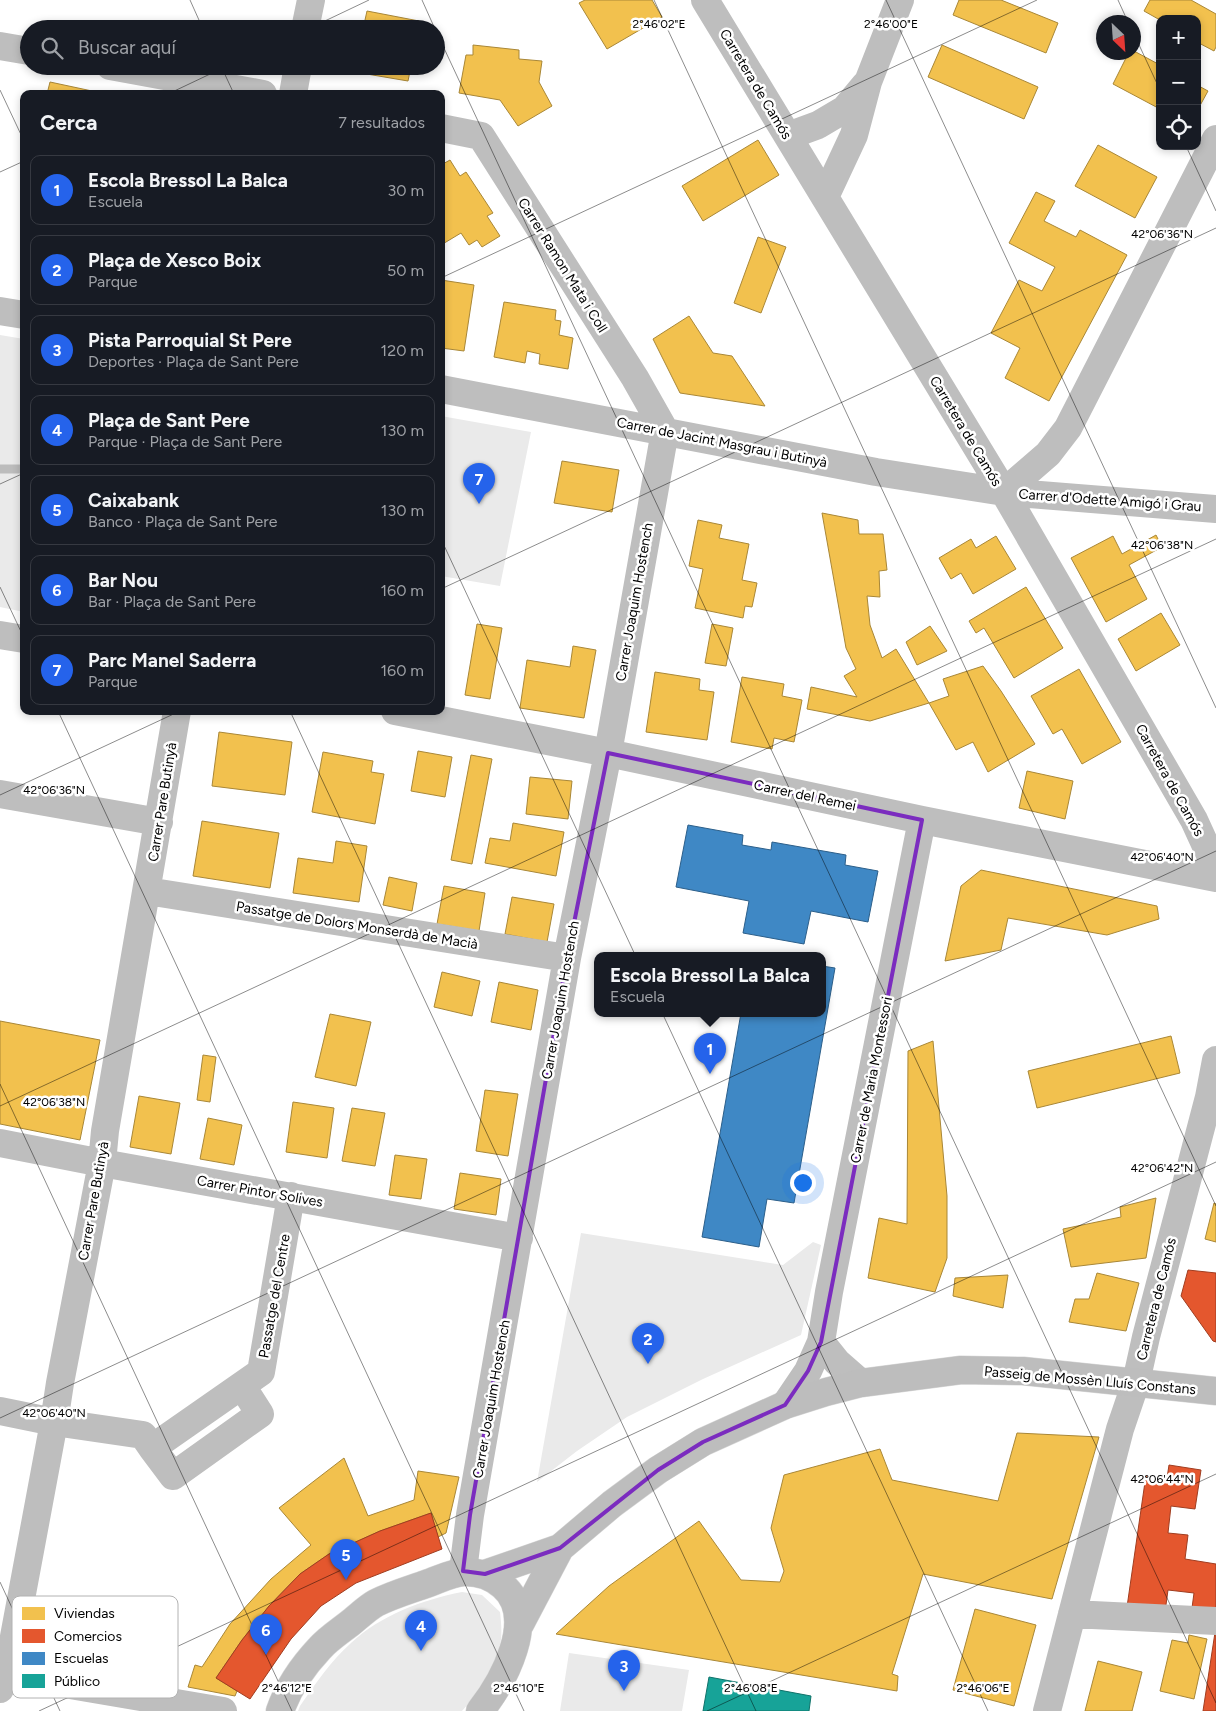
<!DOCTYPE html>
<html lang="es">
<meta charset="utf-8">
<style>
:root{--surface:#171b24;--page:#20242c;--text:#f1f3f6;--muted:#9ea1a6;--line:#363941;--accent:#2563eb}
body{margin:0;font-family:Figtree,sans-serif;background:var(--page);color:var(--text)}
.controls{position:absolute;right:15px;top:15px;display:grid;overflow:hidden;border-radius:10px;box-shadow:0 2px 8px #0003}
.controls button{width:45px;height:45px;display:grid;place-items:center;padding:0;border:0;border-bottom:1px solid var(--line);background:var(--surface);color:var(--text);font:25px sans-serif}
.compass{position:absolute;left:1096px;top:15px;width:45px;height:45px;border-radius:50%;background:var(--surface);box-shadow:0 2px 8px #0003;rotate:155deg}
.you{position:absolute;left:802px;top:1182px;width:18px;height:18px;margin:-12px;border:4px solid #fff;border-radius:50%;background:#1a73e8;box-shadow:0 0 0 8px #1a73e833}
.badge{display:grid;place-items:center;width:32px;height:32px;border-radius:50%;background:var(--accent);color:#fff;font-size:16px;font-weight:700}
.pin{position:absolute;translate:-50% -41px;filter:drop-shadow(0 1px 2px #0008)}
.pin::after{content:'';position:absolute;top:26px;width:18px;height:15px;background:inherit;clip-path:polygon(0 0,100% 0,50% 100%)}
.popup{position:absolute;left:594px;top:952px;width:232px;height:65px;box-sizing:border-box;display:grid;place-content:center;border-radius:10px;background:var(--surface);filter:drop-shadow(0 1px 4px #0005);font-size:16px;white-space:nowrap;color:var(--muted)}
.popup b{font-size:19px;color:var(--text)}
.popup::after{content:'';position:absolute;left:50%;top:100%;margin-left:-10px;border:10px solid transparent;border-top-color:var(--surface)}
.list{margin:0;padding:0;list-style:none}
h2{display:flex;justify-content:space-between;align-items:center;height:65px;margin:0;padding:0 20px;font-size:21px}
h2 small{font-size:16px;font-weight:400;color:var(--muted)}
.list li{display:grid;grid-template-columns:32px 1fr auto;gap:15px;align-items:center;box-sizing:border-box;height:70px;margin:0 10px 10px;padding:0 10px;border:1px solid var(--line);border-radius:10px}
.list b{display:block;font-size:19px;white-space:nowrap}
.list p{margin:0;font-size:16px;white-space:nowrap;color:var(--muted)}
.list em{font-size:16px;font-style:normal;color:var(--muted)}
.icon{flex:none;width:28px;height:28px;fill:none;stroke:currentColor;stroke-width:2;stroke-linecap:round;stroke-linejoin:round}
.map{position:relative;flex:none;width:1216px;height:1711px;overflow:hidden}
.search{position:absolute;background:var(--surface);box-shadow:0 2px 8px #0003;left:20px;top:20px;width:425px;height:55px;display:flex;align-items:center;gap:12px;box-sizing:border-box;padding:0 18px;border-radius:28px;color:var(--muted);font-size:19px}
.panel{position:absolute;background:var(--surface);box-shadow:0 2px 8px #0003;left:20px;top:90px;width:425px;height:625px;border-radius:10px}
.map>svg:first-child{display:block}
</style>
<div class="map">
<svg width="1216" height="1711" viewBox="0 0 1216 1711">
<rect width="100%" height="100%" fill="#fff"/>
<path fill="#eaeaea" d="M0 335 24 339V612L0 607Z
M441 416 531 432 500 586 441 576Z
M581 1233 783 1265 813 1242 821 1245 801 1335 703 1379 627 1417 577 1451 537 1482Z
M462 1592 482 1595 500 1612C501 1621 502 1631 501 1639 497 1665 480 1692 462 1711H298L300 1706C315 1684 331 1661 351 1643 381 1615 422 1600 462 1592Z
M569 1653 689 1670 682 1711H560Z"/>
<path fill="#f2c14e" stroke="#a98737" d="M585 0H652L662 17 607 49 579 3Z
M959 0H1001L1058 23 1046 53 953 15Z
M1150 0H1191L1216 14V47L1214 51 1197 42V19H1160V20L1144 11Z
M367 11 419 21 418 29H363Z
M473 45 519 50V59L542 61 539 82 552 106 518 126 500 100 459 93 466 55H473Z
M942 45 1038 87 1024 119 928 77Z
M1134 51 1160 65V109L1113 84 1129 52H1134Z
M356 66H411L408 81 355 72Z
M50 82 106 94H47Z
M1197 85 1208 91 1197 111Z
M758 140 779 175 703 221 682 186Z
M1098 145 1157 177 1135 218 1075 186Z
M450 160 460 176 466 172 493 213 487 216 500 236 482 247 477 240 469 245 461 233 441 245V165Z
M1036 192 1055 201 1044 221 1076 237 1080 230 1127 255 1049 401 1005 378 1020 348 991 333 1019 280 1042 291 1055 267 1009 243Z
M758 237 786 247 761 313 734 303Z
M441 280 474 285 464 351 441 348Z
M504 302 556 310 555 320 561 321 559 335 573 338 568 369 539 364 540 354 527 351 525 363 494 357Z
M689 316 713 353 732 356 765 406 680 393 653 339Z
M562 461 619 470 612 512 554 503Z
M822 513 858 520 859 534H883L887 570 879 571 880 597 867 596 870 625 882 658 896 649 929 703 870 721 807 709 811 687 857 697 844 676 856 669 846 648Z
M698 520 722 525 719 538 749 544 742 580 757 583 752 607 745 606 743 618 695 608 703 569 689 566Z
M1156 535 1162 547 1129 565 1147 599 1106 622 1071 558 1113 536 1122 554Z
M996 536 1016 569 973 594 961 573 951 579 939 558 971 539 976 548Z
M1026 587 1063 648 1014 678 984 628 976 633 969 621Z
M1161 613 1180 645 1136 671 1118 639Z
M477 624 502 628 490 699 465 695Z
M712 624 733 628 726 666 705 663Z
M930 626 947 651 917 665 906 642Z
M573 646 596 650 584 718 520 708 527 660 570 667Z
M983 666 1001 691 1035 744 988 772 973 742 956 750 929 703 949 696 943 679Z
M1079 669 1121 742 1082 764 1062 729 1053 734 1031 696Z
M655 672 700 679 699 690 714 692 707 740 646 732Z
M742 677 784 684 782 696 802 700 794 742 774 738 772 749 731 742Z
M219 732 292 742 285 795 212 786Z
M418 751 452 757 445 797 411 791Z
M323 752 373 761 371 772 384 774 375 824 312 812Z
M471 755 492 759 472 864 451 860Z
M1027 771 1073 781 1065 819 1019 808Z
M530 777 572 781 568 819 526 814Z
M202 821 279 833 270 888 193 876Z
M513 823 564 832 556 876 485 863 490 838 510 841Z
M336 841 367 846 359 902 293 893 298 858 333 863Z
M981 870 1157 906 1159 919 1107 935 1008 918 1001 950 945 961 961 886Z
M389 877 417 883 412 911 383 905Z
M444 886 485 893 479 931 437 924Z
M512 897 554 904 547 942 505 934Z
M442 972 480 981 472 1016 434 1007Z
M499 982 538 990 531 1030 491 1022Z
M330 1014 371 1022 356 1086 315 1077Z
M0 1021 100 1040 80 1140 0 1124Z
M1171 1036 1180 1073 1037 1108 1028 1071Z
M933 1041 947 1196V1258L935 1292 868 1278 879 1218 907 1224 908 1051Z
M203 1055 216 1057 210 1102 197 1100Z
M485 1090 518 1094 508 1156 476 1151Z
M139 1096 180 1103 171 1154 130 1147Z
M293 1102 334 1108 327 1158 286 1152Z
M352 1108 385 1113 375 1166 342 1161Z
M208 1118 242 1125 234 1165 200 1159Z
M395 1155 427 1159 421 1199 389 1195Z
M460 1173 501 1179 496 1215 454 1209Z
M1156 1198 1146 1258 1071 1267 1063 1229 1121 1217 1120 1207Z
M1214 1203 1216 1204V1242L1205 1239Z
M1097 1273 1139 1283 1126 1331 1069 1322 1075 1299H1089Z
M1008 1275 1003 1308 953 1296 955 1278Z
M1017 1433 1099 1437 1052 1599 923 1574 892 1674 898 1676 897 1691 556 1634 609 1586 699 1521 741 1580 780 1582 784 1571 771 1528 784 1475 880 1449 892 1480 998 1501Z
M344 1458 368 1516 414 1500 418 1471 459 1477 446 1533 438 1537 431 1513 380 1531 329 1554 300 1574 269 1606 242 1640 216 1678 237 1691 235 1696 188 1687 195 1665 202 1667 230 1624 271 1579 311 1545 279 1508Z
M975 1609 1036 1625 1014 1706 953 1690Z
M1189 1635 1207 1639 1194 1699 1160 1691 1172 1640 1188 1643Z
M1098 1661 1142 1672 1132 1711H1085Z"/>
<path fill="#e4572e" stroke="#a03d20" d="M1188 1270 1216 1273V1342L1213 1341 1181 1296Z
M1169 1465 1201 1470 1195 1509 1171 1506 1168 1533 1188 1535 1185 1559 1216 1564V1612L1192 1608 1194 1593 1168 1590 1165 1612 1127 1607 1146 1475 1167 1478Z
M431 1513 442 1549 356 1583 321 1606 291 1639 250 1699 216 1678 242 1640 269 1606 300 1574 329 1554 380 1531Z
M1216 1626V1711H1203Z"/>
<path fill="#3f88c5" stroke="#2c5f8a" d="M688 825 743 835 742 845 771 850 772 842 846 855 845 865 878 871 868 922 811 911 804 944 743 933 749 901 676 887Z
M822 966 835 968 794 1203 767 1199 759 1247 702 1237 741 1013H822Z"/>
<path fill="#17a398" stroke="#10726a" d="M709 1677 811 1696 809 1711H703Z"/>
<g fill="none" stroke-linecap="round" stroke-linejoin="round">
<path stroke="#bcbcbc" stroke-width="9" d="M0 469H24"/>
<g stroke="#dbdbdb" stroke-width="29">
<path id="major" d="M485 1574 560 1548
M520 1624 560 1548 612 1504 658 1470 703 1442 785 1405 826 1392 861 1383 961 1370 1023 1371 1216 1391
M280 1711C288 1688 303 1666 320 1648 328 1639 340 1631 349 1624 358 1617 367 1608 376 1603 392 1595 409 1590 426 1584 438 1580 453 1572 465 1572 480 1572 492 1576 503 1586 539 1617 503 1682 480 1711"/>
</g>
<path stroke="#bebebe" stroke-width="28" d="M705 0 1004 492 1194 820 1216 868
M305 29 311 0
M0 46 29 51
M110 66 263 94
M293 94 298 66
M441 128 481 136 635 378 665 431
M788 136 818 125 845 109 865 85
M825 197 854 135 868 82 900 0
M0 311 24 315
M441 389 876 472 1004 492 1216 509
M1004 492 1048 454 1068 428 1216 139
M0 635 24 639
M395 711 608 753 922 820 1216 878
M0 794 159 822
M147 891 567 958
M0 1143 102 1163 519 1238
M821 1342 837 1362 861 1383
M785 1405 808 1371 821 1342 829 1292 922 820
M0 1411 54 1422 143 1435 152 1448 261 1372 291 1196
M152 1448 173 1476 260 1414 242 1386
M463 1571 470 1515 567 958 608 753 665 431
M1072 1614 1216 1621
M0 1673 223 1711
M0 1689 13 1642 54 1422 60 1383 102 1163 105 1131 177 711
M1047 1711 1120 1429 1136 1382 1146 1337 1209 1097 1216 1060"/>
<use href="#major" stroke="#bdbdbd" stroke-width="28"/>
</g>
<path fill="none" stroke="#7b2cbf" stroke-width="4" stroke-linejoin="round" d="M608 753 922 820 821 1342 808 1371 785 1405 703 1442 658 1470 560 1548 485 1574 463 1571 470 1515 567 958Z"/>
<path fill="none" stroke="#000" stroke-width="1" stroke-opacity="0.45" d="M190 0 203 29M422 0 435 29M654 0 1216 1206M886 0 1216 708M1118 0 1128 22M308 29 369 0M436 31 1216 1703M1134 34 1160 90M221 66 234 94M0 90 24 141M168 94 227 66M1186 146 1216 211M0 172 24 161M441 278 1037 0M0 484 24 473M441 539 988 1711M0 587 24 638M441 589 1216 228M58 711 524 1711M290 711 756 1711M0 795 180 711M0 1084 292 1711M0 1106 1216 539M0 1418 1216 851M0 1582 60 1711M39 1711 1216 1162M707 1711 1216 1474"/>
<g text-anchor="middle" stroke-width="5" stroke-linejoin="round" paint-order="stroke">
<g font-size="14" fill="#000" stroke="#fff">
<text transform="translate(756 84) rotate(59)" y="5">Carretera de Camós</text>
<text transform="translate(563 265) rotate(58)" y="5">Carrer Ramon Mata i Coll</text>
<text transform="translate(966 431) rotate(59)" y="5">Carretera de Camós</text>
<text transform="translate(722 442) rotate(11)" y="5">Carrer de Jacint Masgrau i Butinyà</text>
<text transform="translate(1110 500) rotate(4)" y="5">Carrer d'Odette Amigó i Grau</text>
<text transform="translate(634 602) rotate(-80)" y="5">Carrer Joaquim Hostench</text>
<text transform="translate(1170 780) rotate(61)" y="5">Carretera de Camós</text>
<text transform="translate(805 795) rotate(12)" y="5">Carrer del Remei</text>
<text transform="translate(162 802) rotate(-81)" y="5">Carrer Pare Butinyà</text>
<text transform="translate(357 925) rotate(9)" y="5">Passatge de Dolors Monserdà de Macià</text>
<text transform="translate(560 1000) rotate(-80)" y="5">Carrer Joaquim Hostench</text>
<text transform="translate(871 1080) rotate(-79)" y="5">Carrer de Maria Montessori</text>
<text transform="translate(260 1191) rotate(10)" y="5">Carrer Pintor Solives</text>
<text transform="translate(93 1201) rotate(-80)" y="5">Carrer Pare Butinyà</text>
<text transform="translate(274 1296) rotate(-80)" y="5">Passatge del Centre</text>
<text transform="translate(1156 1299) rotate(-76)" y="5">Carretera de Camós</text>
<text transform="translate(1090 1380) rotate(5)" y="5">Passeig de Mossèn Lluís Constans</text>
<text transform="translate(491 1399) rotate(-80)" y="5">Carrer Joaquim Hostench</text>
</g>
</g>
<rect x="12" y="1596" width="166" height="102" rx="8" fill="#fff" stroke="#b2b2b2" stroke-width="1"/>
<rect x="22" y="1607" width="23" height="13" fill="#f2c14e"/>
<rect x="22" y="1629" width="23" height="14" fill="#e4572e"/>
<rect x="22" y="1652" width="23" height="13" fill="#3f88c5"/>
<rect x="22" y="1674" width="23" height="14" fill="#17a398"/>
<g font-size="14" fill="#000">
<text x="54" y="1618">Viviendas</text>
<text x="54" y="1641">Comercios</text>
<text x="54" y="1663">Escuelas</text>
<text x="54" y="1686">Público</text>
</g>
<g font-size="12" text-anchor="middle" fill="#000" stroke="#fff" stroke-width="5" stroke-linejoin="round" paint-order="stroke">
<text x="659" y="28">2°46'02"E</text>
<text x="891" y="28">2°46'00"E</text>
<text x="1162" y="238">42°06'36"N</text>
<text x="1162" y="549">42°06'38"N</text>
<text x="54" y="794">42°06'36"N</text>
<text x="1162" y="861">42°06'40"N</text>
<text x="54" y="1106">42°06'38"N</text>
<text x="1162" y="1172">42°06'42"N</text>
<text x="54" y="1417">42°06'40"N</text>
<text x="1162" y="1483">42°06'44"N</text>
<text x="287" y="1692">2°46'12"E</text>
<text x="519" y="1692">2°46'10"E</text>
<text x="751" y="1692">2°46'08"E</text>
<text x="983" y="1692">2°46'06"E</text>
</g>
</svg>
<div class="controls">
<button>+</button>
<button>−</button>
<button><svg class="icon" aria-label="locate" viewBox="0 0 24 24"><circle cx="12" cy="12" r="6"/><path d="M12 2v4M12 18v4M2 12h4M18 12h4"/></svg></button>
</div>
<svg class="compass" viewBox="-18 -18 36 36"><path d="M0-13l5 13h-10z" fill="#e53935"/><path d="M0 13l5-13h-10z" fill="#9ea1a6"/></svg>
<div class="you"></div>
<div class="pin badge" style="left:710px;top:1074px">1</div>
<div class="popup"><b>Escola Bressol La Balca</b>Escuela</div>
<div class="pin badge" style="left:648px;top:1364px">2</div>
<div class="pin badge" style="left:624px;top:1691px">3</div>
<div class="pin badge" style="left:421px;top:1651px">4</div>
<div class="pin badge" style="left:346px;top:1580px">5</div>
<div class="pin badge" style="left:266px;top:1655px">6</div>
<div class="pin badge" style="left:479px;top:504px">7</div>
<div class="search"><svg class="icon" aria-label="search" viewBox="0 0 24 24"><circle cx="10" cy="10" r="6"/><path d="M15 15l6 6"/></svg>Buscar aquí</div>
<section class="panel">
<h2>Cerca<small>7 resultados</small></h2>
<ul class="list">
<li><span class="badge">1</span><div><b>Escola Bressol La Balca</b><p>Escuela</p></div><em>30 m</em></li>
<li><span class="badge">2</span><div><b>Plaça de Xesco Boix</b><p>Parque</p></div><em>50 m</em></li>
<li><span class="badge">3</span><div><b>Pista Parroquial St Pere</b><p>Deportes · Plaça de Sant Pere</p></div><em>120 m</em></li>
<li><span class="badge">4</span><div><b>Plaça de Sant Pere</b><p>Parque · Plaça de Sant Pere</p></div><em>130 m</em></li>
<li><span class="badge">5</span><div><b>Caixabank</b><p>Banco · Plaça de Sant Pere</p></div><em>130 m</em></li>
<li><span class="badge">6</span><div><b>Bar Nou</b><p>Bar · Plaça de Sant Pere</p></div><em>160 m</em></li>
<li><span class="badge">7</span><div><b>Parc Manel Saderra</b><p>Parque</p></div><em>160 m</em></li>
</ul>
</section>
</div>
